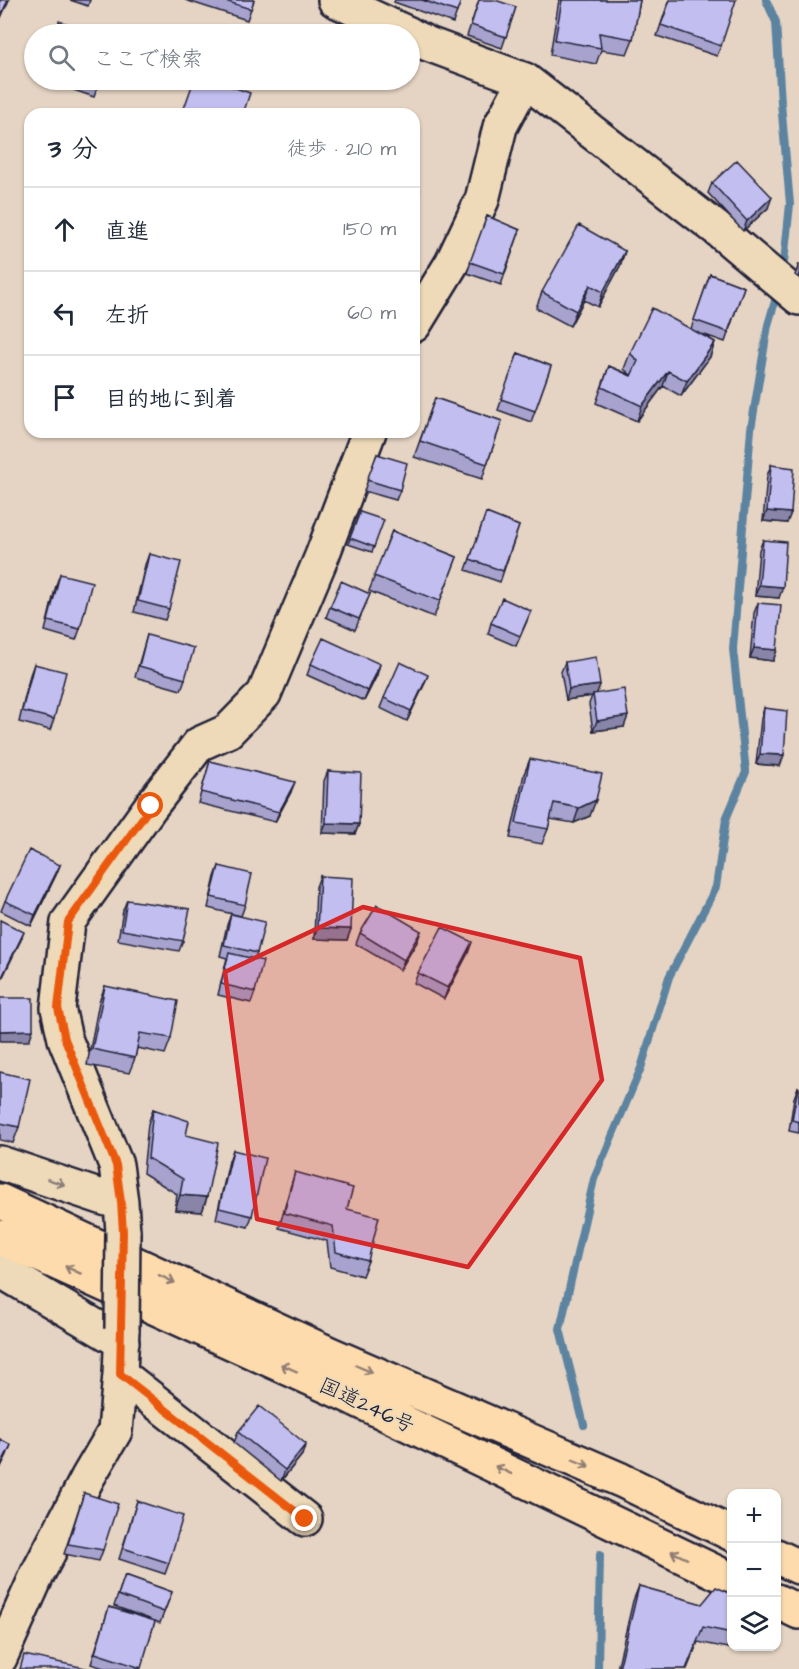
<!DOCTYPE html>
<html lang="ja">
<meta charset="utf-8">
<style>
:root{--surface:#fff;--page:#f6f6f7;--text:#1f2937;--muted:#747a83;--line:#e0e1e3}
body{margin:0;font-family:"Architects Daughter","Klee One",sans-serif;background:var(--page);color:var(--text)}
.controls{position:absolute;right:18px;bottom:18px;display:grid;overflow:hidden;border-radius:12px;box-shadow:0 2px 4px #0004}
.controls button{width:54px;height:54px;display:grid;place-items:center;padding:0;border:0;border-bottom:2px solid var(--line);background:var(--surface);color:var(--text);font:30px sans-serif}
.stop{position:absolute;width:18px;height:18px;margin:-14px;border:4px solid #ea580c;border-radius:50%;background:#fff}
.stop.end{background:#ea580c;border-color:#fff;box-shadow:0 2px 6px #0008}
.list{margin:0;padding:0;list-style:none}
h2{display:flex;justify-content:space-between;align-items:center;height:78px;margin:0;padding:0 24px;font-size:26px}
h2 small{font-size:20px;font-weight:400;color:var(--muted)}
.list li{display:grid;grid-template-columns:39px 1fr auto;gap:18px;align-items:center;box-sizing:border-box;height:84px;padding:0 24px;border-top:2px solid var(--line)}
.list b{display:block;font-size:22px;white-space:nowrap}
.list em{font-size:20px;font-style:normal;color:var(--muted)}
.icon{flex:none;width:33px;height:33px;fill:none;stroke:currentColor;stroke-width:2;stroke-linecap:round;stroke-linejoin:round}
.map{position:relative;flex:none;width:799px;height:1669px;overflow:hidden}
.search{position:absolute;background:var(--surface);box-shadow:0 2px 4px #0004;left:24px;top:24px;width:396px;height:66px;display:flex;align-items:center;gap:15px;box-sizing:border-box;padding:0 21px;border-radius:33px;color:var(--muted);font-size:22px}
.panel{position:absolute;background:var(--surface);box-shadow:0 2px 4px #0004;left:24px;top:108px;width:396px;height:330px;border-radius:18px}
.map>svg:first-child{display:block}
</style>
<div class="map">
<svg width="799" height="1669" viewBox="0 0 799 1669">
<rect width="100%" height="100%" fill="#e5d4c3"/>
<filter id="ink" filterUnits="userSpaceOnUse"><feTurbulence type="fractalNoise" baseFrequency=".0167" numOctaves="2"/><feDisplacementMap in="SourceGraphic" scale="12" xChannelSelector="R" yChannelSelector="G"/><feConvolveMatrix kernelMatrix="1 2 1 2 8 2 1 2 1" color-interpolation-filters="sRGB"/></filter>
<g filter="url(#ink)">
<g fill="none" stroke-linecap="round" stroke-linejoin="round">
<path stroke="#5c83a0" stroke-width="8" d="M766 0 776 22 781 103 790 204 783 272
M584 1425 560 1329 594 1179 641 1068 669 977 716 887 726 819 746 772 733 649 751 429 768 325 778 291
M598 1669 600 1554"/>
<g stroke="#22223b" stroke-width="38">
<path id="minor" d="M335 0 409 34
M410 35 428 44 525 80 716 228 799 298
M414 325 452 263 482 200 500 127 525 80
M0 1163 107 1199 121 1202
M123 1232 121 1202 116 1165 65 1039 58 1008 68 922 151 806 199 744 228 731 264 694 322 556 369 432
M0 1270 122 1342
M120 1374 305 1519
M0 1658 38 1573 88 1477 115 1431 120 1374 122 1329"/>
</g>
<g stroke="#22223b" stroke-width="38">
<path id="highway" d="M0 1201 332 1355 621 1480 732 1534
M0 1237 345 1394 732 1580
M776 1556 799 1567
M776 1601 799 1612"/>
</g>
<use href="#minor" stroke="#eedab8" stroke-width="33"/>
<use href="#highway" stroke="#fedbac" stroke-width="33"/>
<g stroke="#22223b" stroke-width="38" stroke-linecap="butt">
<path id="minor-bridge" d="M122 1329 123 1232"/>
</g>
<use href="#minor-bridge" stroke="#eedab8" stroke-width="33"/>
</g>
<path fill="#a7a3ce" stroke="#22223b" stroke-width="1.5" d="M70 0H90L88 6Z
M185 0H254L247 20Z
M395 0H461L453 23 394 2Z
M479 0 516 7 502 48 467 36Z
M559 0H640L633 39 627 54 601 50 596 64 550 55Z
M669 0 721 46 717 56 657 36Z
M45 80H100L94 97Z
M712 183 768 208 743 231 708 193Z
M487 216 520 230 501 285 467 273Z
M625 251 620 266 598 307 584 300 570 326 536 308 542 292Z
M799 264V278L795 275Z
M710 274 744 287 725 342 702 334 715 342 710 357 681 396 663 386 637 421 596 403 609 366 631 375 624 369 630 353 691 329Z
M518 353 551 366 531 422 498 410Z
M435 398 502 421 482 479 414 457Z
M377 454 400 490 396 500 364 491Z
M771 465 787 523 763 521 767 476Z
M360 512 374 547 372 552 348 544Z
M486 513 519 526 500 582 466 570Z
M392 531 457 557 434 617 369 591Z
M763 540 779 598 755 596 759 550Z
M149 554 169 609 165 620 134 612 145 565Z
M60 574 80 629 76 640 45 631 56 585Z
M370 594 355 630 326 617 330 607Z
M758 603 777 650 773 661 750 658 754 613Z
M527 621 516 646 488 634 491 623Z
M147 635 185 679 181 690 135 677Z
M565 662 597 693 624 727 593 731 589 704 592 696 566 700 561 672Z
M34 664 54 719 50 730 19 722 30 675Z
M311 664 377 675 364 701 307 675Z
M424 685 407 721 380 708 384 698Z
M764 708 780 766 756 764 761 719Z
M530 759 590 816 574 823 550 819 548 829 542 844 510 838 524 774Z
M210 761 291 792 275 822 198 803Z
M328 771 359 824 355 834 322 833 324 781Z
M60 865 56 875 31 926 1 911 5 901Z
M219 866 245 905 241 916 208 908 215 877Z
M320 876 351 929 347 940 314 939 316 887Z
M127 900 183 941 179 951 118 940 123 910Z
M231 914 257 953 255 959V992L251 1003 218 995 227 958 220 956 227 925Z
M421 931 417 942 400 970 356 944 360 933Z
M468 953 444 999 414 983 418 973Z
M105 986 171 1038 165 1054 137 1048 135 1058 129 1073 87 1065 99 1002Z
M0 1072 19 1127 13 1143 0 1140Z
M798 1087 799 1088V1133L789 1131 794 1098Z
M153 1109 186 1135 207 1197 202 1212 175 1210 177 1194 143 1173 148 1124Z
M233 1150 252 1216 248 1227 216 1219 229 1161Z
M295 1172 347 1209 368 1261 362 1276 330 1267 327 1241 279 1228 290 1188Z
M238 1432 302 1455 281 1481 234 1443Z
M84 1493 103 1550 99 1561 64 1554Z
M137 1501 169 1563 165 1574 119 1559Z
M125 1575 172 1592 160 1623 155 1621 140 1669H107L91 1664 109 1607 152 1620 114 1606Z
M639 1586 702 1604 732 1594V1647H734L733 1649 698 1642 687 1669H617L633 1601Z"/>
<path fill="#8885a8" stroke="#22223b" stroke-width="1.5" d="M8 0H9L0 20V17Z
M772 197 768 208 743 231 747 221Z
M625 251 620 266 598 307 603 292Z
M590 285 584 300 570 326 576 311Z
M715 342 710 357 681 396 687 381Z
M668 371 663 386 637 421 642 406Z
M767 511 791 513 787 523 763 521Z
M759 585 783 587 779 598 755 596Z
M754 648 777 650 773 661 750 658Z
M380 664 377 675 364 701 368 691Z
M428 675 424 685 407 721 411 711Z
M600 685 596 695 593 694 592 696 566 700 569 689Z
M628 716 624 727 593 731 597 721Z
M760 754 784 755 780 766 756 764Z
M295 782 291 792 275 822 279 812Z
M596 800 590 816 574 823 579 808Z
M326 823 359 824 355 834 322 833Z
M60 865 56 875 31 926 35 915Z
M317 928 351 929 347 940 314 939Z
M421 931 417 942 400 970 404 960Z
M24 932 20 942 0 983V981Z
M472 942 468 953 444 999 448 988Z
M33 1030 29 1041H0V1031Z
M180 1195 207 1197 202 1212 175 1210Z
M306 1444 302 1455 281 1481 285 1470Z
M11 1445 7 1455 0 1469V1466Z"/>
<path fill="#c2bef0" stroke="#22223b" stroke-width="1.5" d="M0 0H8L0 17Z
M222 0H254L251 9Z
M422 0H461L457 12Z
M479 0H495L516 7 506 37 471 25Z
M562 0H640L633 39 599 33 601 48 555 40Z
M670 0H736L721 46 661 25Z
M59 21 98 34H55Z
M79 80H100L98 86Z
M194 80H213L250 93 243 114H182Z
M737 160 772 197 747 221 712 183Z
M414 186 420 190 414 199Z
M487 216 520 230 504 274 470 262Z
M579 225 625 251 603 292 590 285 576 311 542 292Z
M710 274 744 287 728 332 694 320Z
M652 308 715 342 687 381 668 371 642 406 602 387 609 366 631 376 638 361 630 353Z
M518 353 551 366 535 411 501 399Z
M435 398 502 421 487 464 420 441Z
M377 454 407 463 400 490 367 480Z
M771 465 794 468 791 513 767 511Z
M360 512 384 520 374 547 350 538Z
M486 513 519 526 503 571 470 559Z
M392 531 457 557 440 601 374 576Z
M763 540 786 542 783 587 759 585Z
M149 554 181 562 169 609 138 601Z
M60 574 92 582 80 629 48 621Z
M341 581 370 594 359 619 330 607Z
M502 598 531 611 520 636 491 623Z
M758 603 781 605 777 650 754 648Z
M147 635 194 648 185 679 139 666Z
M323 638 380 664 368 691 311 664Z
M596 657 600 685 569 689 565 662Z
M400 662 428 675 411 711 384 698Z
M34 664 66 672 54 719 22 711Z
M624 689 628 716 597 721 593 694Z
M764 708 787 711 784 755 760 754Z
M530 759 602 774 596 800 579 808 554 803 548 829 516 823Z
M210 761 295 782 279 812 201 792Z
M328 771 361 773 359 824 326 823Z
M29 850 60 865 35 915 5 901Z
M219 866 252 874 245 905 211 897Z
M320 876 353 878 351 929 317 928Z
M127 900 190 909 183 941 122 930Z
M377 905 421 931 404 960 360 933Z
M231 914 265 922 257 953 224 945Z
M0 920 24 932 0 981Z
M442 927 472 942 448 988 418 973Z
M229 953 263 961 255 992 221 984Z
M105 986 178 1001 171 1038 140 1033 135 1058 92 1049Z
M0 998H33V1030L0 1031Z
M0 1072 30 1079 19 1127 0 1123Z
M798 1087 799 1088V1122L792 1120Z
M153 1109 189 1121 186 1135 218 1143 207 1197 180 1195 183 1179 148 1158Z
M233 1150 265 1158 252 1216 219 1208Z
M295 1172 353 1188 347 1209 379 1217 368 1261 336 1252 333 1226 284 1213Z
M259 1406 306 1444 285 1470 238 1432Z
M0 1439 11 1445 0 1466Z
M84 1493 118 1504 103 1550 68 1544Z
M137 1501 183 1516 169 1563 123 1548Z
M125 1575 172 1592 164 1612 118 1595Z
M639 1586 702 1604 716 1587 732 1594V1633L703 1627 686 1669H619Z
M109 1607 155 1621 141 1668 95 1653Z
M24 1655 90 1669H20Z"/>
<defs><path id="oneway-shaft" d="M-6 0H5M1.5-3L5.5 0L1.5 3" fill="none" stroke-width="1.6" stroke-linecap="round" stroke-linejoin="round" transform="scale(1.5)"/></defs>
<use stroke="#887e7a" href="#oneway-shaft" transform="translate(56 1182) rotate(18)"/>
<g stroke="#907e74">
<use href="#oneway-shaft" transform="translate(73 1270) rotate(-155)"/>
<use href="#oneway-shaft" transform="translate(167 1279) rotate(25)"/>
<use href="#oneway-shaft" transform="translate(289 1368) rotate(-156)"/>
<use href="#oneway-shaft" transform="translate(364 1369) rotate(23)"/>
<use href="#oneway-shaft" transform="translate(581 1463) rotate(23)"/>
<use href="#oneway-shaft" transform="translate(503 1470) rotate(-154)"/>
<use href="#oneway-shaft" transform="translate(679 1555) rotate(-155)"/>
</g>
</g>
<g fill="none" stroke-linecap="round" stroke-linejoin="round" filter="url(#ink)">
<path stroke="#ea580c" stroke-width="8" d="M151 806 68 922 58 1008 65 1039 116 1165 121 1202 123 1232 120 1374 305 1519"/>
</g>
<path fill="#d62828" fill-opacity="0.2" stroke="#d62828" stroke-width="4.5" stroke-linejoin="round" d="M363 907 580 958 602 1080 468 1267 257 1219 225 972Z"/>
<g text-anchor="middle" stroke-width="4.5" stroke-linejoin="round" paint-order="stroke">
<g font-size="21" fill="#22223b" stroke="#eedab8">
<text transform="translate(367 1405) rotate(25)" y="7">国道246号</text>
</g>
</g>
</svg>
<div class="controls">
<button>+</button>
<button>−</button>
<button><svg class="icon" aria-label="layers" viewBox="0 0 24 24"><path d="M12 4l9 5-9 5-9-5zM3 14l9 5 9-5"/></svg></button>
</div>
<div class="stop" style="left:151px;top:806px"></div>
<div class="stop end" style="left:305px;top:1519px"></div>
<div class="search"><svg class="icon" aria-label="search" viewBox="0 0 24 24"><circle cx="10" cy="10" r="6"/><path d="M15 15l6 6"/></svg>ここで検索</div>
<section class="panel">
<h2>3 分<small>徒歩 · 210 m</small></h2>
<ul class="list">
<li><svg class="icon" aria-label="ahead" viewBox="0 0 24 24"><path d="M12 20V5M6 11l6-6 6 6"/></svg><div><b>直進</b></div><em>150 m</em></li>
<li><svg class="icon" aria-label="left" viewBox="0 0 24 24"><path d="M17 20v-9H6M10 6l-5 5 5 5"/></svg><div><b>左折</b></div><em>60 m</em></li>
<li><svg class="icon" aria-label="arrive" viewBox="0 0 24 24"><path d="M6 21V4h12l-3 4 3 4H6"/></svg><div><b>目的地に到着</b></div></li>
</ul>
</section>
</div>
